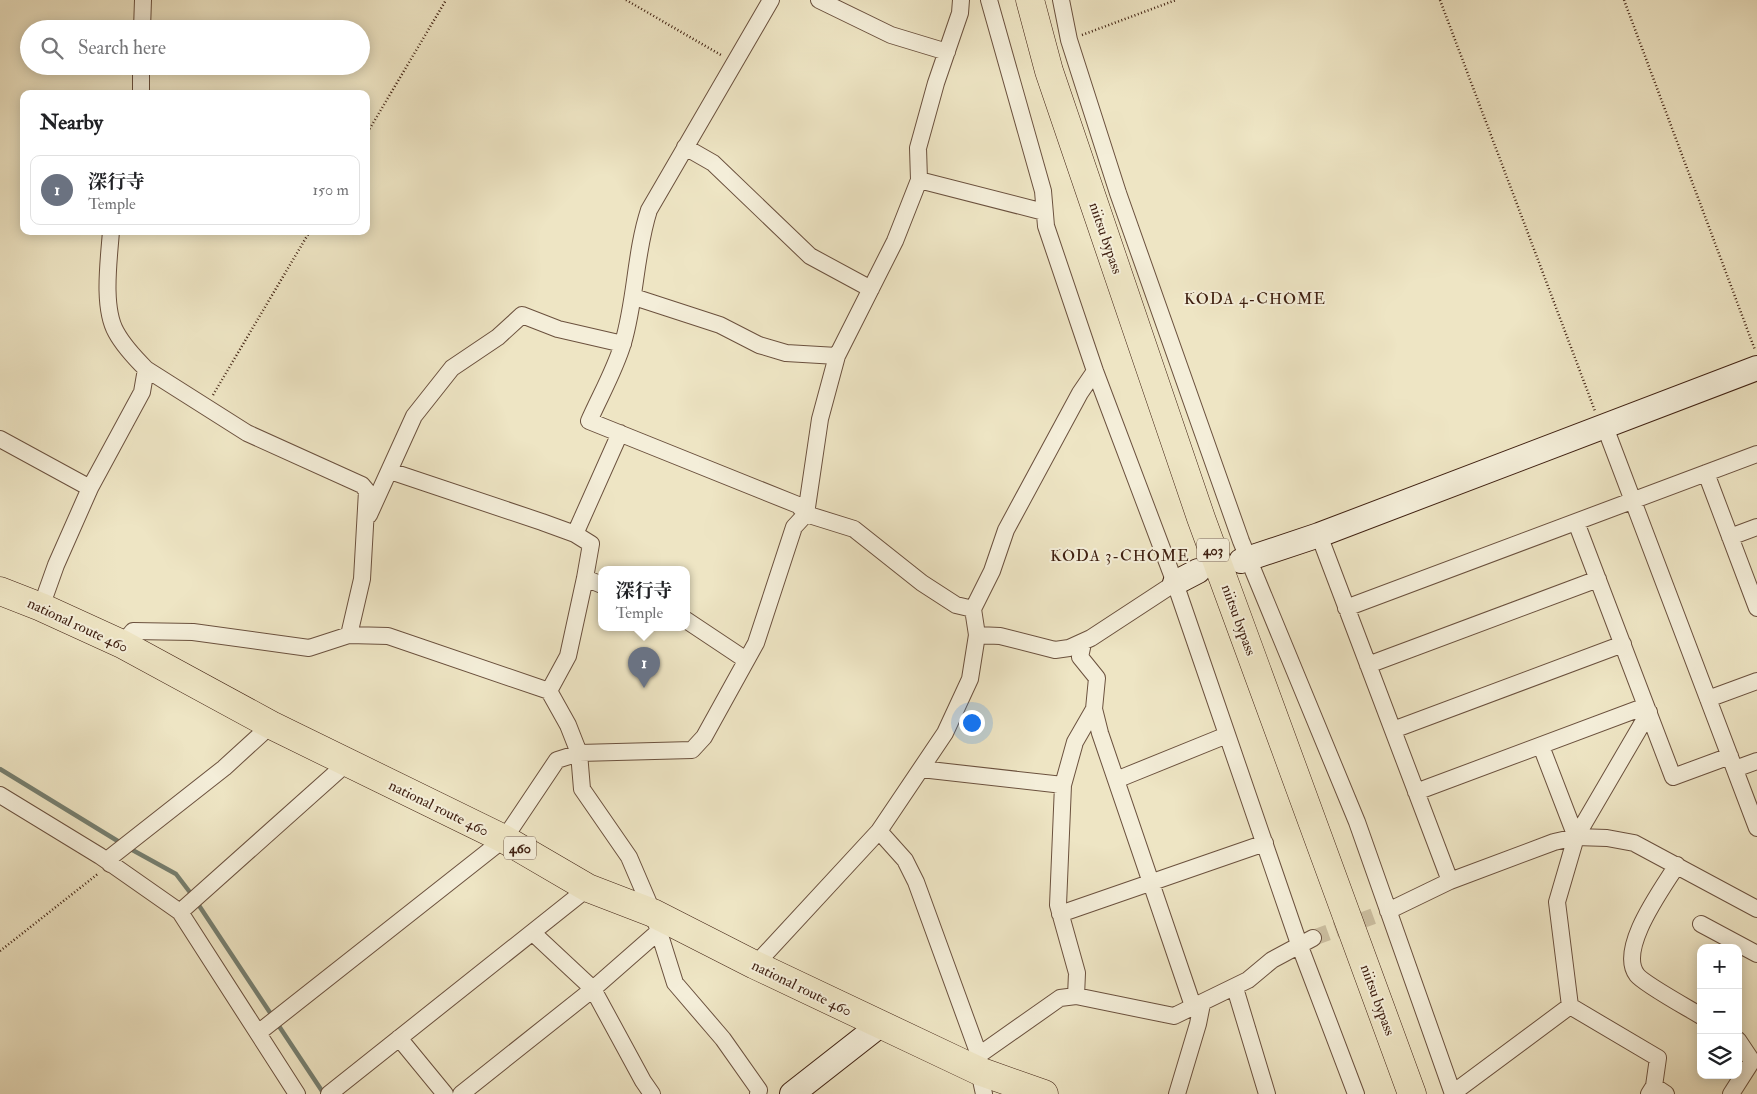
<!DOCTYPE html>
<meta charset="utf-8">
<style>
:root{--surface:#fff;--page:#f2f2f2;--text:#202124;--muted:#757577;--line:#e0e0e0;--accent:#8f2418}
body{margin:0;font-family:"IM FELL Double Pica","Noto Serif JP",serif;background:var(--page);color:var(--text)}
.controls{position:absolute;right:15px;bottom:15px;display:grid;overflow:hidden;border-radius:10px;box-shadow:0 2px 12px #0003}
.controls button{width:45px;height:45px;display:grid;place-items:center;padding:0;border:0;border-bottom:1px solid var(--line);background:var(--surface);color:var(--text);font:25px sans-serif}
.you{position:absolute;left:971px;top:722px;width:18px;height:18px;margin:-12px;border:4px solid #fff;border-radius:50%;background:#1a73e8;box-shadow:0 0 0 8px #1a73e833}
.badge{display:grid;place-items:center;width:32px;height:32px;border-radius:50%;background:var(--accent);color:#fff;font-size:16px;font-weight:700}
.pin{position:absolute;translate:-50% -41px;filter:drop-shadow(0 1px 2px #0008)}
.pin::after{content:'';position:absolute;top:26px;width:18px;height:15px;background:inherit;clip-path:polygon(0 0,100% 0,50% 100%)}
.popup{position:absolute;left:598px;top:566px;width:92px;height:65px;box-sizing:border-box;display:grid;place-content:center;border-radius:10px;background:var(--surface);filter:drop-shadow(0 1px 4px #0005);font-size:16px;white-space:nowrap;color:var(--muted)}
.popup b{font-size:19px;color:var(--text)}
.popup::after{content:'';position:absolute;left:50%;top:100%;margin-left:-10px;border:10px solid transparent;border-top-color:var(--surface)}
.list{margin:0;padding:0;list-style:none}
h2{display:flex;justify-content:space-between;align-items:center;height:65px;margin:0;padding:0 20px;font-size:21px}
h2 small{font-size:16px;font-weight:400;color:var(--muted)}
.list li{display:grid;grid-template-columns:32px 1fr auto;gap:15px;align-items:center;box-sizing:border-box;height:70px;margin:0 10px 10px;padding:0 10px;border:1px solid var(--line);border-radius:10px}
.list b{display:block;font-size:19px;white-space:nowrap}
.list p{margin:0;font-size:16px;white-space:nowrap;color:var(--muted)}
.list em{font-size:16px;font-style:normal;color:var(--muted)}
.icon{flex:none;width:28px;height:28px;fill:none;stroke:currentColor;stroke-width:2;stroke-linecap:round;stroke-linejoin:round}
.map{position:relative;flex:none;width:1757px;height:1094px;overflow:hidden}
.search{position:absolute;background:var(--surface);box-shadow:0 2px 12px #0003;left:20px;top:20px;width:350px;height:55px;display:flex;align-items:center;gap:12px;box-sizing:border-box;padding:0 18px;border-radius:28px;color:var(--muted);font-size:19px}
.panel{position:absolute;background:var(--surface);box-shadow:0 2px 12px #0003;left:20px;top:90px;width:350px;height:145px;border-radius:10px}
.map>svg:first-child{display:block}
</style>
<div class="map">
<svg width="1757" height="1094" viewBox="0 0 1757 1094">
<rect width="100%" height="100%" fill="#eee5c4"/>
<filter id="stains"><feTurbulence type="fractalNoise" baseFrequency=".004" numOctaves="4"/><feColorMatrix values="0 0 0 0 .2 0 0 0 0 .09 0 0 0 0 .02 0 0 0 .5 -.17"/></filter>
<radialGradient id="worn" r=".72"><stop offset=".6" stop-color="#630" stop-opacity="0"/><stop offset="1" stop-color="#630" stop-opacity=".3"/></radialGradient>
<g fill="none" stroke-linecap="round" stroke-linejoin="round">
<path stroke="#767f70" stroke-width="4.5" d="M0 769 121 843
M127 847 176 874 192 895
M196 901 324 1094"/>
<path stroke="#cbbea0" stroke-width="16" stroke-dasharray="16 8" stroke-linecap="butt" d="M1313 938 1388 911"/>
<g stroke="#6b513e" stroke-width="18">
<path id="street" d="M771 0 649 210C635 253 636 299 623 343 615 370 600 396 589 421L798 505 806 514 854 529 922 583 956 605 973 609
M819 0 891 35 947 52
M989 0 1043 191 1046 226 1095 371 1175 583 1299 944 1356 1094
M1061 0 1069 40 1118 193 1241 541 1357 822 1453 1094
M142 29 143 0
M141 94V66
M685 147 713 163 810 256 871 289
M919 180 1044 212
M111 231C109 259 102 307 116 332 123 345 135 358 146 369L247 433 362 485 367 491 362 579 349 635
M634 297 720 325 759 345 786 353 837 356
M1605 427 1757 828
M0 439 90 488
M390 471 542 522 575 534 591 544 585 578 568 656 549 691
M1706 473 1757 608
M369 515 414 416 452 368 498 337 522 315 558 329 623 344
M1576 522 1673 777 1730 756
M575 534 620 433
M1319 535 1450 881
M1730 537 1757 527
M585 578 602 585
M41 607 56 565 90 488 142 392 146 369
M1346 608 1757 454
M686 620 746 660
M977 635 1000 636 1055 650 1069 648 1091 638 1175 583
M1083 643 1080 657 1097 678 1094 709 1100 733 1193 1006
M122 644 133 631 193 632 309 648 349 635 388 636 549 691 568 725 579 753 582 789 629 857 653 913 675 983 723 1039 759 1090 758 1094
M1368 665 1598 579
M1708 699 1757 681
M1393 730 1623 644
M1541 746 1576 837
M921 769 1063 785
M1735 769 1757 761
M1116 780 1227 735
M1416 792 1646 706
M0 795 100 856 180 912 297 1094
M879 831 905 860 916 882 979 1055V1071L984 1094
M110 864 112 856 224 768 271 725
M1677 865C1663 888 1617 949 1637 975 1644 984 1688 1008 1701 1016
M1388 911 1450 881 1554 842 1576 837 1607 838 1634 843 1757 909
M180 912 348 762
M1060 914 1265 843
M1701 924 1757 954
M533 933 593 989 643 1081 652 1094
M755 965 879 831 945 733 970 679 977 635 973 609 992 571 1006 530 1080 393 1095 371
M1235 988 1267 1094
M1076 996 1077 973 1058 905 1063 785 1075 742 1094 709
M1570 1006 1557 902 1576 837 1649 712
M1570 1006 1658 1058 1654 1086 1649 1094
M258 1033 504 839 557 760 579 753 692 750 704 737 756 643 794 527 806 514 820 419 837 356 895 241 919 180 918 148 936 83 960 13 961 0
M399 1038 445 1094
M979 1055 1060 998 1076 996 1174 1016 1248 980 1272 960 1313 938
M1654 1086 1666 1094
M1453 1093 1570 1006
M329 1094 588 888
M461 1094 593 989 658 932
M1177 1094 1198 1024 1202 1004
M1731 1094 1752 1061 1738 1040"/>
</g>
<g stroke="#3f2011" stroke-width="26">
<path id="secondary" d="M1241 561 1319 535 1757 368
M1175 583 1198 571
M792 1094 880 1025"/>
</g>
<g stroke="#3f2011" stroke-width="29">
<path id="highway" d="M1030 0 1049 71 1201 518 1412 1094
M0 591 41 607 122 644 271 725 504 839 588 888 653 913 755 965 979 1071 1044 1094"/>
</g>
<path stroke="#3f2011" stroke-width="2.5" stroke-dasharray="1 2.5" stroke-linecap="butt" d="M626 0 721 55
M1440 0 1595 411
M1624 0 1755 350
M1082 35 1176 0
M366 135 446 0
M213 395 310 231
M0 951 99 873"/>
<use href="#street" stroke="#f4eed9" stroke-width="16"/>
<use href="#secondary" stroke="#f4eed9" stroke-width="24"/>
<use href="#highway" stroke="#eee5c4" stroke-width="28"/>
</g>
<g text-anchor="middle" stroke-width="4" stroke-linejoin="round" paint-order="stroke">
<g fill="#f4eed9" stroke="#755e4d" stroke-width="1">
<rect x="1197" y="538.5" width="32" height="23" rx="4"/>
<rect x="504" y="836.5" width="32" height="23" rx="4"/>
</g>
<g font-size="14" font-weight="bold" fill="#3f2011">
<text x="1213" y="555">403</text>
<text x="520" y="853">460</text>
</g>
<g font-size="15" fill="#3f2011" stroke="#f4eed9">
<text transform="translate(1106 238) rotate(71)" y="5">niitsu bypass</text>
<text transform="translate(1239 620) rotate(70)" y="5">niitsu bypass</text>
<text transform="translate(78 625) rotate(25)" y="5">national route 460</text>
<text transform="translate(439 808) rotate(26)" y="5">national route 460</text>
<text transform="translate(802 988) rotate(26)" y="5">national route 460</text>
<text transform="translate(1378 1000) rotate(70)" y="5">niitsu bypass</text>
</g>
<g font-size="16" letter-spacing="1" fill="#3f2011" stroke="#f4eed9">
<text x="1255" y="304">KODA 4-CHOME</text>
<text x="1120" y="561">KODA 3-CHOME</text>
</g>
</g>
<rect width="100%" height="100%" filter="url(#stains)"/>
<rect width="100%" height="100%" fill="url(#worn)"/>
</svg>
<div class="controls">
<button>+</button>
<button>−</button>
<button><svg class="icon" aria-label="layers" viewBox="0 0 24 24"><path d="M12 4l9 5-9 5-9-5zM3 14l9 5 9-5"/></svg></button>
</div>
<div class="you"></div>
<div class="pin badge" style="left:644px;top:688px;background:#6b7280">1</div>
<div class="popup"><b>深行寺</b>Temple</div>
<div class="search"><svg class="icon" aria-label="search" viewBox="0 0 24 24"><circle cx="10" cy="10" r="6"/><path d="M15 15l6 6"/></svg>Search here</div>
<section class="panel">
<h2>Nearby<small></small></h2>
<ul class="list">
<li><span class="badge" style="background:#6b7280">1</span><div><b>深行寺</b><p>Temple</p></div><em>150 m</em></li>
</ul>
</section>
</div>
